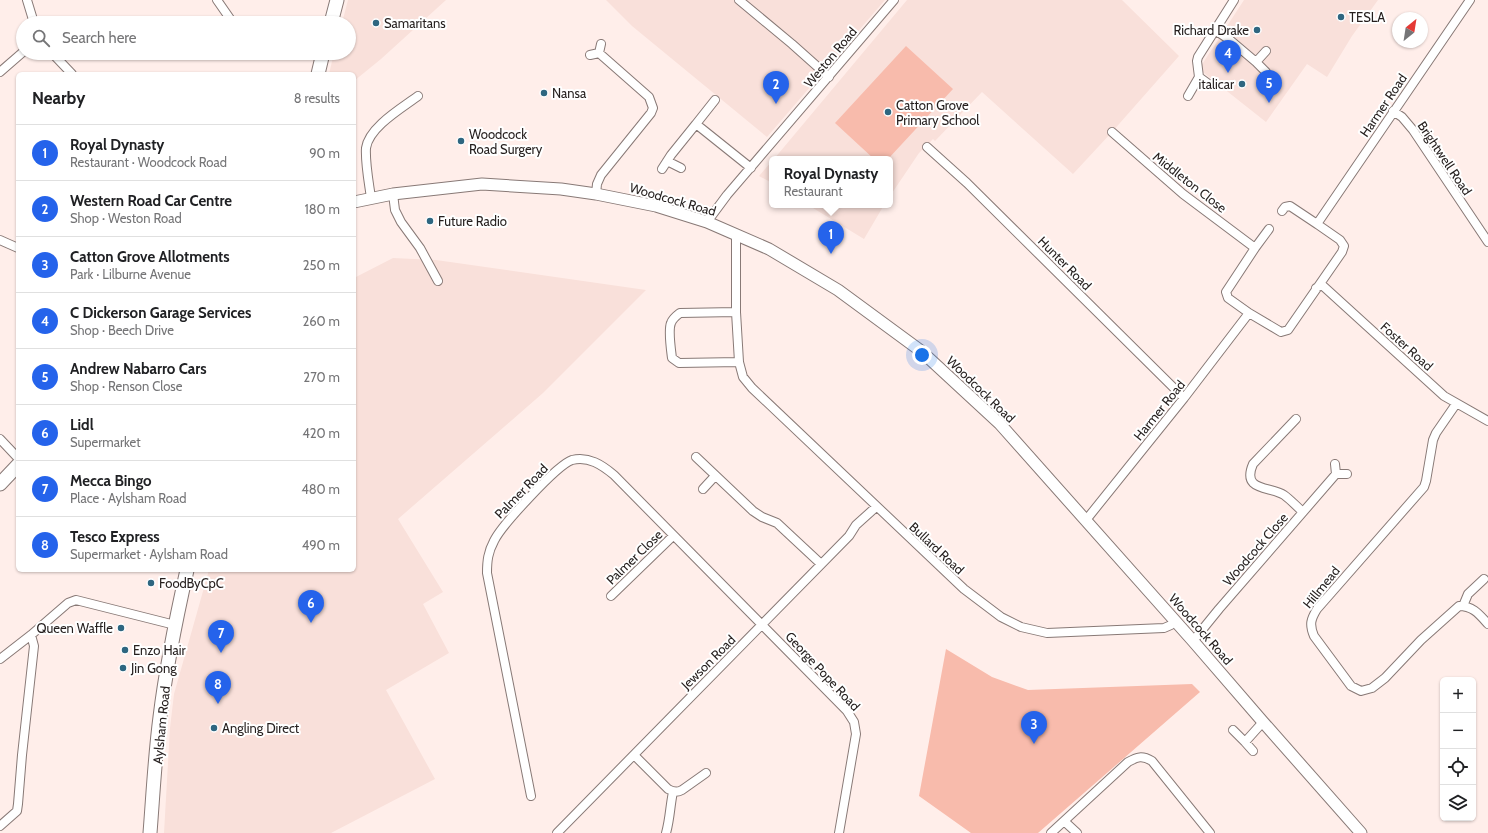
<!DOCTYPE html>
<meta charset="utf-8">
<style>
:root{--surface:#fff;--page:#f2f2f2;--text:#202124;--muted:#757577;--line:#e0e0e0;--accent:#2563eb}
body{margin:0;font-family:Cabin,sans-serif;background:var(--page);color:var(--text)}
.controls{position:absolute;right:12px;bottom:12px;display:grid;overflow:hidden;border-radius:6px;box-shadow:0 1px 3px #0004}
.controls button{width:36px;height:36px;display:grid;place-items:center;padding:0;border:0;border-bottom:1px solid var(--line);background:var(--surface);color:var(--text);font:20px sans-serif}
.compass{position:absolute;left:1392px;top:12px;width:36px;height:36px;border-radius:50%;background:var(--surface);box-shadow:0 1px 3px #0004;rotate:30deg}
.you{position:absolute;left:922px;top:355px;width:14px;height:14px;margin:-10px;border:3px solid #fff;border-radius:50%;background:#1a73e8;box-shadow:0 0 0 6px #1a73e833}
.badge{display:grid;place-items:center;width:26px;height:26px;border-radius:50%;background:var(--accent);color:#fff;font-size:13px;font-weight:700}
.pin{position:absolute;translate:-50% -33px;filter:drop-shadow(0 1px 2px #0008)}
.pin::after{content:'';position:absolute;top:21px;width:14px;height:12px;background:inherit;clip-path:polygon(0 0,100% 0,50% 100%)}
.popup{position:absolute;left:769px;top:156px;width:124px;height:52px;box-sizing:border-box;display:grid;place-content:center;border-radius:6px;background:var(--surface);filter:drop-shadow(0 1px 3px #0005);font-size:13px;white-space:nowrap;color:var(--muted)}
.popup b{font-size:15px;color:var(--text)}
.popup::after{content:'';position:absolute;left:50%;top:100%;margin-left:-8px;border:8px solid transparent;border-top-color:var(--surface)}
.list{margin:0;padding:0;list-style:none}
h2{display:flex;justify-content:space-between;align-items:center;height:52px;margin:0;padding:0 16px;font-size:17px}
h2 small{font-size:13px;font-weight:400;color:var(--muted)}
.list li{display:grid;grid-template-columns:26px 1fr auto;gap:12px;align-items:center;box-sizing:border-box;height:56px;padding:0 16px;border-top:1px solid var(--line)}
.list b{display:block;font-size:15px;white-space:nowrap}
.list p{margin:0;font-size:13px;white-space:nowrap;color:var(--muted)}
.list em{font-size:13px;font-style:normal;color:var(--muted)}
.icon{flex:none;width:22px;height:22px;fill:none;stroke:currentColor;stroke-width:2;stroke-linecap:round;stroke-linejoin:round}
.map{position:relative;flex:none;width:1488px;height:833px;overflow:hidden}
.search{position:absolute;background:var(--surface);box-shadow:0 1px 3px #0004;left:16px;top:16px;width:340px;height:44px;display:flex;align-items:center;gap:10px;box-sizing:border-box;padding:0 14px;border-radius:22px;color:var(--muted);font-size:15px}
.panel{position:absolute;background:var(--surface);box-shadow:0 1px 3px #0004;left:16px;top:72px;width:340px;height:500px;border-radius:6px}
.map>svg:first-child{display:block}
</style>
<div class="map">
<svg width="1488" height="833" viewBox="0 0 1488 833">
<rect width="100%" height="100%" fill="#ffeeea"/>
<path fill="#f9e0da" d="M348 0H446L381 59 354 81V74H329L334 53H349V23H342Z
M606 0H885L767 137 632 26Z
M907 0H1122L1179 56 1112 132 1073 174 982 92 935 141 933 139 919 153 890 196V159H774Z
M1244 0H1378L1352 36 1327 77 1307 64 1266 122 1199 69Z
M772 161V183L759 176Z
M808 205H884L864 239Z
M393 258 436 260 646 290 543 393 398 519 443 592 423 604 449 653 386 690 435 779 331 833H164L170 728 174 694 209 570H354V278Z"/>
<path fill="#f8bbac" d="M906 46 953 89 888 159H874L835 123Z
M946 649 992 677 1028 690 1192 684 1200 692 1038 833H971L919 796Z"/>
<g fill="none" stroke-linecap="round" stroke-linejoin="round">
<g stroke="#887976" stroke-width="10">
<path id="minor" d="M27 0 34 23
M217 0 233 23
M739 0 792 44 829 77
M1215 30 1230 40 1256 62 1266 51
M52 53 72 74
M590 55 599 53
M1256 62 1266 72
M0 72 23 52
M1199 77 1210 85
M1188 96 1199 77 1197 61 1198 57 1234 0
M715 100 696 124 751 168
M1393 111 1402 117 1413 130 1488 242
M1112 132 1183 194 1255 248
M927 147 967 183 1184 398
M667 161 681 168
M662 169 671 155 696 124
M393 194 395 210 401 222 420 248 438 281
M596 194 597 184 601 175 651 113 653 108 649 97 599 53 601 44
M371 198C369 183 365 163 366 148 369 127 402 108 418 96
M1282 211 1285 207 1290 206 1317 224
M707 222 727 195 894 0
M736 234V312L739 362 743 377 752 388 964 589 1001 617 1021 627 1047 633 1164 628 1171 625 1175 621
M0 240 18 248
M1316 288 1322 285 1444 396 1488 421
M736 312 680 313C676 316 673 318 671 323 668 330 671 350 672 358L679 363 739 362
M1249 313 1228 298 1226 292 1255 248 1269 229
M1456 404 1436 433 1433 440 1426 481 1424 487 1317 609C1311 619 1309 624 1314 636L1351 686 1361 691 1372 688 1385 678 1421 640 1459 606C1473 606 1479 614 1488 624
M1296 419 1253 464C1241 492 1271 486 1284 495 1291 500 1297 507 1303 512
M0 439 18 458
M696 457 753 511 762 517 777 523 821 564
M1336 474H1347
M703 489 715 476
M1086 520 1184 398 1249 313 1281 332 1288 330 1342 252 1344 246 1340 240 1317 224 1470 0
M611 596 673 536
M1463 606 1468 594 1484 579
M1193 641 1219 609 1336 474 1335 464
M0 659 31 635 68 603 76 600 175 625
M1233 730 1245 742
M1253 751 1245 742 1263 722
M634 755 668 789C673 792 677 793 682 790L706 773
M531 796 487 573C487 561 488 552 494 541 501 526 557 465 572 460 589 456 602 465 614 475L847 711 854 722 856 734 839 833
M1064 821 1077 833
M0 826 17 811 18 804 22 755 34 646 31 635
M557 833 849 536 856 525 876 507
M666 833C670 819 670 806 673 792
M1051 833 1128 762C1137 757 1142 755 1152 761L1210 833"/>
</g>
<g stroke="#887976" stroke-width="13">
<path id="tertiary" d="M354 202 393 194 482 184 561 189 596 194 656 206 707 222 769 249 838 290 921 351 1000 424 1193 641 1263 722 1361 833"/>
</g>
<g stroke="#887976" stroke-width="15">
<path id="primary" d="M331 23 337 0
M318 74 323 53
M0 484 18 465
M150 833C153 795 155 755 160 717 166 668 176 619 187 570"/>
</g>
<use href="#minor" stroke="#fff" stroke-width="8"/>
<use href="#tertiary" stroke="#fff" stroke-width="11"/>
<use href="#primary" stroke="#fff" stroke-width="13"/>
</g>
<g fill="#2e6680" stroke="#fff" stroke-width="1.5">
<circle cx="1341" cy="17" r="4"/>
<circle cx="376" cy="23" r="4"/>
<circle cx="1257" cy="30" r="4"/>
<circle cx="1242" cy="84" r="4"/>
<circle cx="544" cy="93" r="4"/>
<circle cx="888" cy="112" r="4"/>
<circle cx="461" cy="141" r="4"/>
<circle cx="430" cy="221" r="4"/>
<circle cx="151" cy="583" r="4"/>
<circle cx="121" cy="628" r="4"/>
<circle cx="125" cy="650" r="4"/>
<circle cx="123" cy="668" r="4"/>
<circle cx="214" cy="728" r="4"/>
</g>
<g text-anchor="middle" stroke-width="4" stroke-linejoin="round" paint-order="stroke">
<g font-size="13" fill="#251f1e" stroke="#fff" text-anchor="start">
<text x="1349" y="22">TESLA</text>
<text x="384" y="28">Samaritans</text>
<text x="1249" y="35" text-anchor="end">Richard Drake</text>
<text x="1234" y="89" text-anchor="end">italicar</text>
<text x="552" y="98">Nansa</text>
<text x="896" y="110">Catton Grove<tspan x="896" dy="15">Primary School</tspan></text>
<text x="469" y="139">Woodcock<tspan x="469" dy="15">Road Surgery</tspan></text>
<text x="438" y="226">Future Radio</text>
<text x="159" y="588">FoodByCpC</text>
<text x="113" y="633" text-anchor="end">Queen Waffle</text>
<text x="133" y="655">Enzo Hair</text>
<text x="131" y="673">Jin Gong</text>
<text x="222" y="733">Angling Direct</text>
</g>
<g font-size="13" fill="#251f1e" stroke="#fff">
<text transform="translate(830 57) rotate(-50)" y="5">Weston Road</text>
<text transform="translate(1383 105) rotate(-56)" y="5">Harmer Road</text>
<text transform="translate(1445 158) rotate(56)" y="5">Brightwell Road</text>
<text transform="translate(1190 182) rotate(38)" y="5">Middleton Close</text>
<text transform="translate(673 199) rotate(16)" y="5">Woodcock Road</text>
<text transform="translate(1065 263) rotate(45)" y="5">Hunter Road</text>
<text transform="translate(1407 346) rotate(42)" y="5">Foster Road</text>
<text transform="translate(981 389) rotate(44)" y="5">Woodcock Road</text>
<text transform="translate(1159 410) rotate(-51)" y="5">Harmer Road</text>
<text transform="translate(521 491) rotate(-46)" y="5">Palmer Road</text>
<text transform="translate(937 548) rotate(43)" y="5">Bullard Road</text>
<text transform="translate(1255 549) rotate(-49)" y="5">Woodcock Close</text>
<text transform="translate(634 557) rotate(-44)" y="5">Palmer Close</text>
<text transform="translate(1321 587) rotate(-51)" y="5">Hillmead</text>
<text transform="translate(1201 629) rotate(49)" y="5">Woodcock Road</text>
<text transform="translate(708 662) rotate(-45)" y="5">Jewson Road</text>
<text transform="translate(823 671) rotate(47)" y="5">George Pope Road</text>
<text transform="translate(161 725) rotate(-84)" y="5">Aylsham Road</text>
</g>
</g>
</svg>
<div class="controls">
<button>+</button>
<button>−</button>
<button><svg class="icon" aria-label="locate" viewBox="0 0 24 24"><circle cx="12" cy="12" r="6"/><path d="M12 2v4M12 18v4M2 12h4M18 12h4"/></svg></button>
<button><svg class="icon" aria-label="layers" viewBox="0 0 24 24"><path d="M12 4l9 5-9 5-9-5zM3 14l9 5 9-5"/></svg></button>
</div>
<svg class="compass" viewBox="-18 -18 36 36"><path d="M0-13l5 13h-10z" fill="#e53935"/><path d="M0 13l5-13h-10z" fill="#757577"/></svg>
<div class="you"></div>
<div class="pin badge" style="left:831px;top:254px">1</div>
<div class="popup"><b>Royal Dynasty</b>Restaurant</div>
<div class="pin badge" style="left:776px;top:104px">2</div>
<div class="pin badge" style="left:1034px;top:744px">3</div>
<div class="pin badge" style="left:1228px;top:73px">4</div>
<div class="pin badge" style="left:1269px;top:103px">5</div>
<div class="pin badge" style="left:311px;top:623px">6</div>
<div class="pin badge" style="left:221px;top:653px">7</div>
<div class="pin badge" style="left:218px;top:704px">8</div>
<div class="search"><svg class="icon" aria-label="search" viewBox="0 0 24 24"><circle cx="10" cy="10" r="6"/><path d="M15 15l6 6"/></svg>Search here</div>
<section class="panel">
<h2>Nearby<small>8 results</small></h2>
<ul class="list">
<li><span class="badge">1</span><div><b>Royal Dynasty</b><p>Restaurant · Woodcock Road</p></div><em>90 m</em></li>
<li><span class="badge">2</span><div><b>Western Road Car Centre</b><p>Shop · Weston Road</p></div><em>180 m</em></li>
<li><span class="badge">3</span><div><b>Catton Grove Allotments</b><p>Park · Lilburne Avenue</p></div><em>250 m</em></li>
<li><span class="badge">4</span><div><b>C Dickerson Garage Services</b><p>Shop · Beech Drive</p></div><em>260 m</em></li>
<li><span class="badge">5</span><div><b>Andrew Nabarro Cars</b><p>Shop · Renson Close</p></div><em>270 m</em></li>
<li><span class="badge">6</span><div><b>Lidl</b><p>Supermarket</p></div><em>420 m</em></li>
<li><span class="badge">7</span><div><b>Mecca Bingo</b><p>Place · Aylsham Road</p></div><em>480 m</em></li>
<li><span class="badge">8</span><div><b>Tesco Express</b><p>Supermarket · Aylsham Road</p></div><em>490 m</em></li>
</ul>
</section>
</div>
